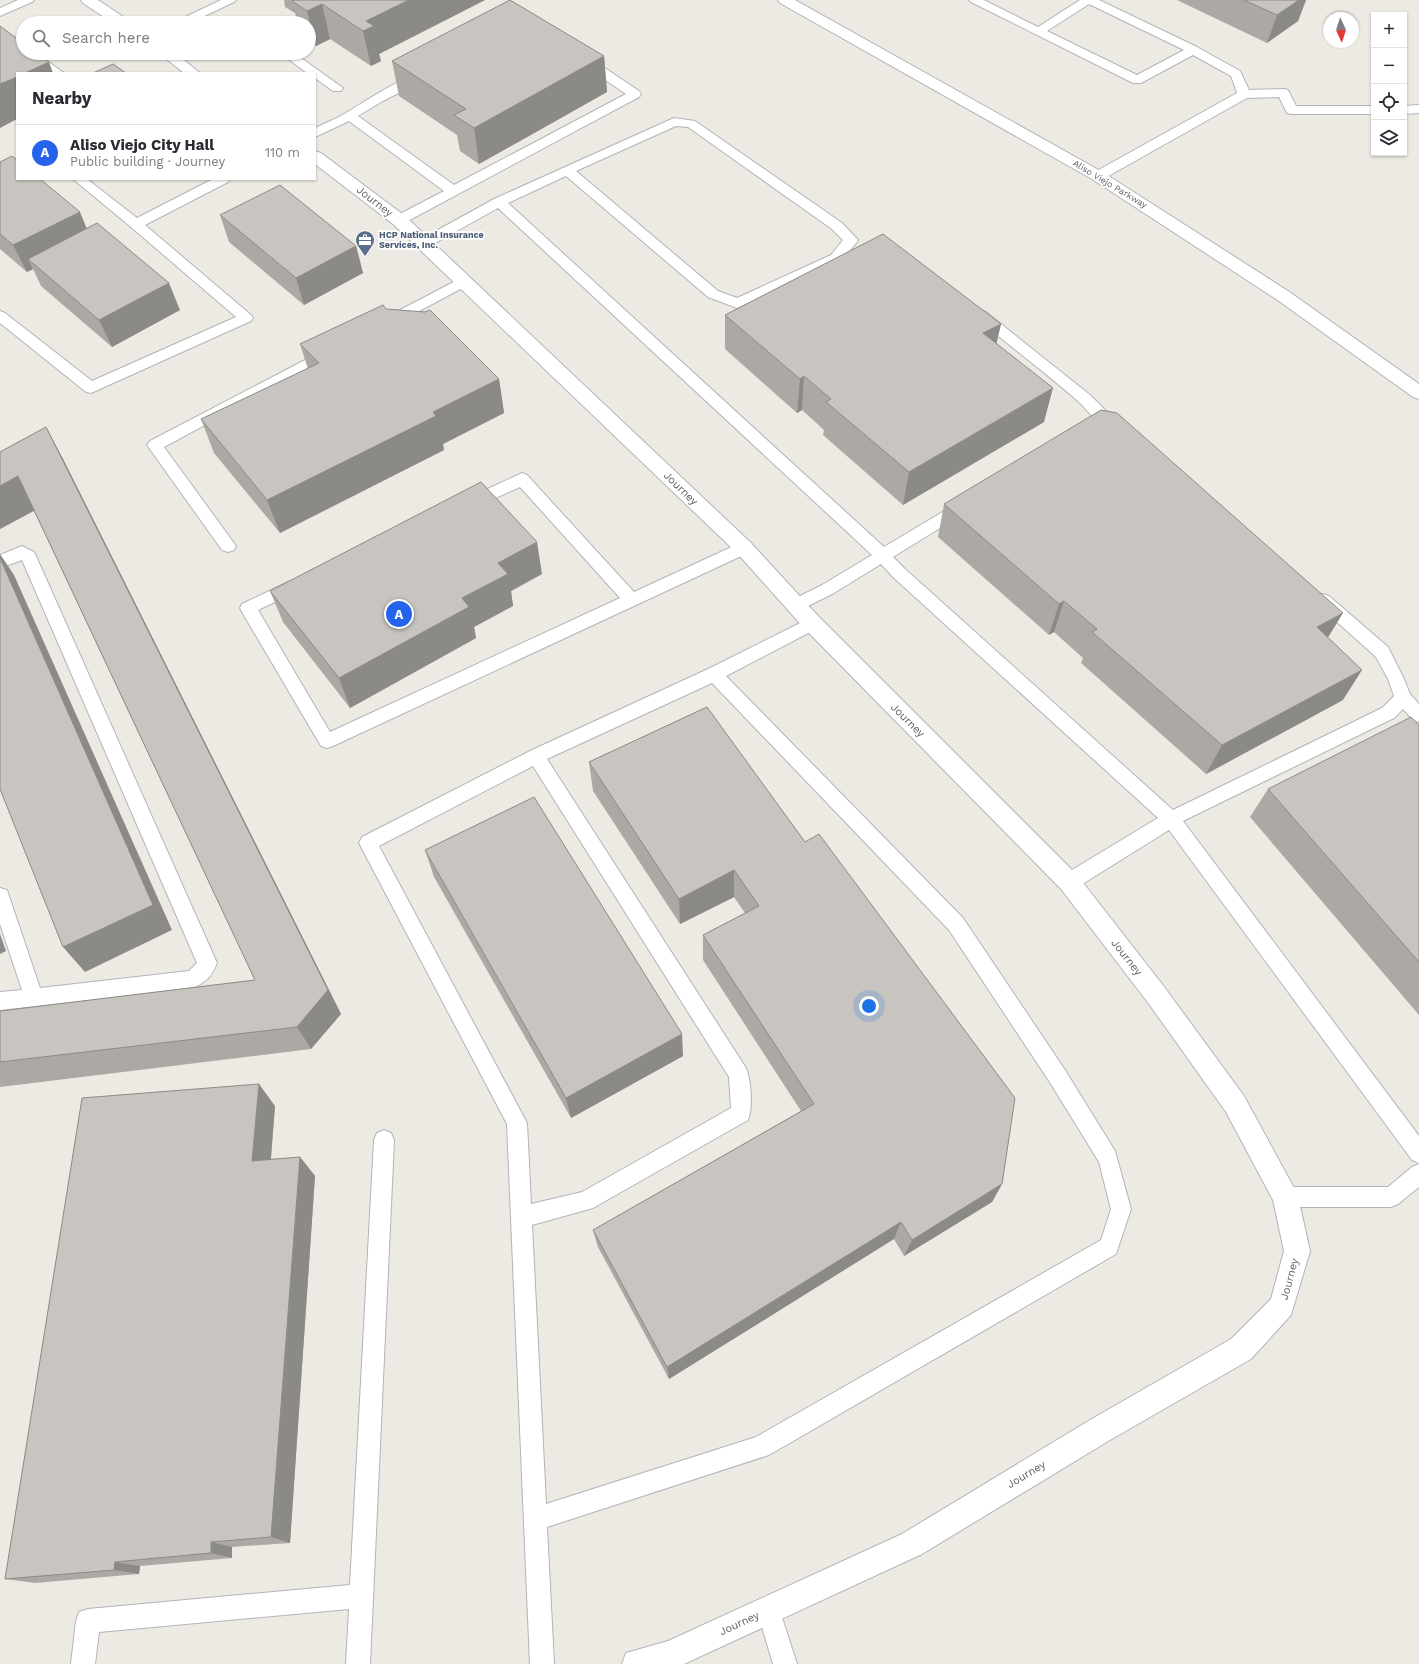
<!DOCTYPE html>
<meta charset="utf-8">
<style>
:root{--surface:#fff;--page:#f7f7f7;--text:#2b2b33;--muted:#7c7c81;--line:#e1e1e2;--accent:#2563eb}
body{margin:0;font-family:"Work Sans",sans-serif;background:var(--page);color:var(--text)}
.controls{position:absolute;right:12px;top:12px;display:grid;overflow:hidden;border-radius:0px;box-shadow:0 1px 3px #0004}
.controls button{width:36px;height:36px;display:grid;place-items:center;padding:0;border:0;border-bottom:1px solid var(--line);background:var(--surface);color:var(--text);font:20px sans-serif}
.compass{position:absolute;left:1323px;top:12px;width:36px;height:36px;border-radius:50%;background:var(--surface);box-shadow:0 1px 3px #0004;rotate:176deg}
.you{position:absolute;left:869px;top:1006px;width:14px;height:14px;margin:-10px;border:3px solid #fff;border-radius:50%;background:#1a73e8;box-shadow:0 0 0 6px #1a73e833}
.badge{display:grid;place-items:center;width:26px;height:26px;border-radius:50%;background:var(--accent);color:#fff;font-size:13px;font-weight:700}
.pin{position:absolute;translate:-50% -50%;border:2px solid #fff;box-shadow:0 1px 4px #0006}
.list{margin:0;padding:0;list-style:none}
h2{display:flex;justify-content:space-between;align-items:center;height:52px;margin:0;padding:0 16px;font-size:17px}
h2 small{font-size:13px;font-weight:400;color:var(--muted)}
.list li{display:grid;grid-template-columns:26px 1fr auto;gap:12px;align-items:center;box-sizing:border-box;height:56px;padding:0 16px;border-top:1px solid var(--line)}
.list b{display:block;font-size:15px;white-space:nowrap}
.list p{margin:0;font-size:13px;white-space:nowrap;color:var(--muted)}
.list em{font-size:13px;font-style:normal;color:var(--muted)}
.icon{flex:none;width:22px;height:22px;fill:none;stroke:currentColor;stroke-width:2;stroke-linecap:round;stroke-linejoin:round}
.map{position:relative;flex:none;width:1419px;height:1664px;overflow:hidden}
.search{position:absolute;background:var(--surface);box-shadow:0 1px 3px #0004;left:16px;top:16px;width:300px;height:44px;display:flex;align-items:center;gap:10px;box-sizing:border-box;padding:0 14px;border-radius:22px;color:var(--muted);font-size:15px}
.panel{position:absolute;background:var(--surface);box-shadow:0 1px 3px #0004;left:16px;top:72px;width:300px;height:108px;border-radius:0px}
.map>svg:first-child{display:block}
</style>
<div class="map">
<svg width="1419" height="1664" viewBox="0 0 1419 1664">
<rect width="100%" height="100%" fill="#edeae3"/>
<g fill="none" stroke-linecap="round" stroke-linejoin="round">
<g stroke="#b1b4b8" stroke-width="2">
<path id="service" d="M18 0H34L32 2 0 16V8Z
M221 0H236L234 2 190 23H175L177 21Z
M969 0H984L1038 27 1080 0H1099L1197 47 1240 71 1249 90 1284 89 1288 90 1296 106H1374V114H1291L1287 113 1279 97 1247 98 1103 179H1093L1092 176 1093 173 1237 93 1231 76 1193 55 1141 83H1133L971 2ZM1089 4 1184 50 1137 75 1047 31Z
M23 52V53H36L64 73H50L24 56 22 53Z
M280 53H294L343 88 341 91H333L315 78V73H307Z
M586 57 590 58 639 91 641 94 639 97 404 223 399 224 394 223 392 220 394 217 444 191 349 121 315 137V128C325 123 336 119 346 113 360 105 408 72 422 75L424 78 422 81 381 102 358 116 454 185 626 94 582 64 580 61 582 58Z
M1419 105V113L1404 114V106Z
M674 118 695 121 842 223 858 240 856 243 841 261 737 308 708 297 566 176 508 203 884 547 956 504 961 502 966 504 969 508 966 512 893 557 905 569 1173 810 1382 708 1394 696 1388 679 1376 657 1317 604 1315 600 1317 596 1323 594 1329 596 1388 647 1404 679 1410 694 1419 704V722L1413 720 1403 709 1394 718 1183 821 1419 1136V1163L1412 1160 1169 830 1076 888 1069 890 1062 888 1060 882 1062 876 1158 818 893 577 881 564 834 593 802 609 796 611 790 609 788 605 790 601 822 585 872 555 498 208 428 247 423 248 418 247 416 244 418 241 494 199ZM676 126 688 127 832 229 843 240 831 255 737 298 718 291 576 171Z
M73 179H87L137 218 213 179H229L228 182 145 225 251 315 253 318 251 321 91 393 86 392 0 323V311L5 313 92 381 236 317 131 227Z
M463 277 468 279 470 282 468 285 393 325 388 327 383 325 381 322 383 319Z
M981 310 986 312 1090 395 1110 415 1112 419 1110 423C1097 427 1088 410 1079 402 1046 373 1010 346 976 318L974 315 976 312Z
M328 348 333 350 335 353 333 356 164 447 236 546 234 550 228 552 222 550 147 445 150 441Z
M522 473 527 475 634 592 738 544 744 542 750 544 752 548 750 552 333 746 327 748 321 746 242 612 240 608 242 604 288 582 294 580 300 582 302 586 300 590 258 610 330 732 620 598 520 487 469 510 464 508 461 504 464 500Z
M22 546 34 552 36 556 217 963C211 978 205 983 190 989L0 1010V992L22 990 0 924V888L7 890 9 896 40 988 189 971 197 963 22 560 0 568V555Z
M812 617 818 618 820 623 818 628 726 676 963 918 1065 1070 1115 1151 1131 1209 1116 1254 769 1455 547 1527 554 1664H530L507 1124 359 843 362 837 530 751 708 669ZM712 683 949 930 1051 1084 1099 1162 1111 1209 1101 1240 756 1437 546 1504 532 1225 593 1208 748 1120C753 1108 751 1080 746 1068L547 759ZM533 766 729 1077 731 1108 582 1192 531 1204 527 1123 379 846Z
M384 1130 391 1133 394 1140 370 1664H346L349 1609 99 1632 95 1664H71L76 1621 79 1612 88 1609 350 1585 374 1140 377 1133Z
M1419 1164V1187L1398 1204 1391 1207H1285L1278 1204 1275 1197 1278 1190 1285 1187H1388L1412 1167Z
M769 1598 777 1602 797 1664H773L757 1610 761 1602Z"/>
</g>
<g stroke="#b1b4b8" stroke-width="2">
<path id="minor" d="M81 0H98L128 20 130 23H113L83 3Z
M159 53H175L200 73H184Z
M315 151 321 153 405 216 751 543 819 617 1077 875 1165 988 1244 1096 1294 1188 1298 1197 1310 1251 1291 1315 1251 1359 1110 1440 922 1554 684 1664H622L626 1653 668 1641 902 1534 1090 1420 1231 1339 1271 1299 1284 1251 1273 1200 1226 1112 1149 1004 1061 889 805 629 737 553 393 224 315 164Z"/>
</g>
<g stroke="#b0b3b7" stroke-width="2">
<path id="secondary" d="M778 0H795L1104 173 1288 291 1419 384V399L1413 397 1276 299 1092 179 780 3Z"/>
</g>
<use href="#service" fill="#fff" fill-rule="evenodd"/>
<use href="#minor" fill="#fff" fill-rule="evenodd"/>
<use href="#secondary" fill="#fff" fill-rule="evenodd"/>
</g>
<path fill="#aca9a5" d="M284 0H485L379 54 381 61 371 66 330 39 316 46 309 42V23H298L295 13 285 7Z
M1177 0H1306L1298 21 1267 43Z
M604 56 607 92 479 164 460 151 457 135 399 96 392 61Z
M0 162 87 228 180 310 112 347 41 286 33 269 27 272 0 249Z
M220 215 356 246 363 273 304 305 229 242Z
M386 309 499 379 504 413 443 444 444 450 280 533 214 453 201 419 308 369 300 344Z
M725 315 1001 324 996 344 1044 422 903 505 823 435 824 430 802 410 797 413 725 349Z
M46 427 64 461 341 1014 311 1049 0 1087V1011L255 980 34 511 0 529V452Z
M944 504 1328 638 1343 700 1206 774 1081 663 1083 658 1054 632 1049 635 938 537Z
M542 574 511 591 513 606 474 627 476 638 350 708 283 622 270 591Z
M707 707 1002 1184 992 1202 904 1256 894 1239 669 1379 598 1247 593 1230 801 1111 703 960V935L745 913 734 897 680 924 593 791 589 762Z
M1419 725V1015L1250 817 1268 789Z
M425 850 683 1056 571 1118 434 877Z
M275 1106 271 1159 300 1157 315 1176 290 1543 232 1547V1558L140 1566 139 1574 35 1583 5 1579Z"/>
<path fill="#8c8a86" d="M409 0H485L379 54 381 61 371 66 363 31 366 21Z
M1299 0H1306L1298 21 1267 43 1277 15Z
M322 4 330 39 316 46 307 11Z
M604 56 607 92 479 164 474 128Z
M49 62 53 73H25Z
M17 77V119L0 128V84Z
M80 212 91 239 28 259 33 269 27 272 13 245Z
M356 246 363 273 304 305 296 278Z
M169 283 180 310 112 347 99 320Z
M1001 324 993 358 983 333Z
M804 376 802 410 797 413 800 379Z
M499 379 504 413 443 444 444 450 280 533 267 500 433 412Z
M1053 388 1044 422 903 505 909 472Z
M46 427 64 461 341 1014 311 1049 297 1027Z
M18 476 37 509 0 529V486Z
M537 542 542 574 511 591 513 606 474 627 476 638 350 708 339 678 462 598 498 563Z
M0 554 14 575 172 930 85 972 63 947 0 558Z
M1064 601 1054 632 1049 635 1059 604Z
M1343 613 1324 644 1317 627Z
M1362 670 1343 700 1206 774 1222 745Z
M734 870V897L680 924 679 899Z
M0 934 6 951 0 954Z
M682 1034 683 1056 571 1118 566 1098Z
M259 1084 275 1106 269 1180 252 1161Z
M300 1157 315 1176 290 1543 271 1537Z
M1002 1184 992 1202 904 1256 912 1240Z
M901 1222 894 1239 669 1379 667 1367Z
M211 1542 232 1547V1558L211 1553Z
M115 1562 140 1566 139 1574 114 1570Z"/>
<path fill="#c8c5c0" stroke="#8c8a86" d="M295 0H409L366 21 374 26 363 31 322 4 307 11 292 1Z
M510 0 604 56 474 128 454 115 466 109 392 61Z
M1244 0H1299L1277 15Z
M0 26 23 43V53H37L49 62 25 73H17V77L0 84Z
M113 64 126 73H93Z
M12 156 17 160V179H40L80 212 13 245 0 234V162Z
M280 185 356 246 296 278 220 215Z
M97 223 169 283 99 320 28 259Z
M883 234 1001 324 983 333 1053 388 909 472 826 402 831 399 804 376 800 379 725 315Z
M383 305 386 309 425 312 430 310 499 379 433 412 436 416 267 500 201 419 319 363 300 344Z
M1101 410 1117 413 1343 613 1317 627 1362 670 1222 745 1092 632 1097 629 1064 601 1059 604 944 504Z
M46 427 328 990 297 1027 0 1062V1011L255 980 18 476 0 486V452Z
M481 482 537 542 498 563 508 574 462 598 469 607 339 678 270 591Z
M0 558 153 905 63 947 0 789Z
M707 707 805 842 819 834 1015 1098 1002 1184 912 1240 901 1222 667 1367 593 1230 814 1104 703 935 759 906 734 870 679 899 589 762Z
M1411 717 1419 725V962L1268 789Z
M534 797 682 1034 566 1098 425 850Z
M259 1084 252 1161 300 1157 271 1537 211 1542V1553L115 1562 114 1570 5 1579 82 1098Z"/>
<defs>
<g id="office-pin" transform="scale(1)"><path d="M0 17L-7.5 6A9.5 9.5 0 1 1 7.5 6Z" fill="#5c6f8a" stroke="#fff"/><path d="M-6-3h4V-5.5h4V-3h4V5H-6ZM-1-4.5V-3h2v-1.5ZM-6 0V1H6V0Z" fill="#fff"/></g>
</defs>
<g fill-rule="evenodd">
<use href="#office-pin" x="365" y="240"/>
</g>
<g text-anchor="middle" stroke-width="3.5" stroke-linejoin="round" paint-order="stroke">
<g font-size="9" fill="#5b5f63" stroke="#fff">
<text transform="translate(1110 184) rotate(31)" y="3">Aliso Viejo Parkway</text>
</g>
<g font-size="9" font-weight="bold" fill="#4e5e75" stroke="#fff" text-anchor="start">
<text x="379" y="238">HCP National Insurance<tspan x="379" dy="10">Services, Inc.</tspan></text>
</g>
<g font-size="11" fill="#5b5f63" stroke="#fff">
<text transform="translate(375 201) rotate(38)" y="4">Journey</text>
<text transform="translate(681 488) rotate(44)" y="4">Journey</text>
<text transform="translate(908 720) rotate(45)" y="4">Journey</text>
<text transform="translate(1127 957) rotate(52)" y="4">Journey</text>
<text transform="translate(1289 1279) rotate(-75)" y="4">Journey</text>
<text transform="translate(1026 1474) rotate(-31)" y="4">Journey</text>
<text transform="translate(739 1623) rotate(-25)" y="4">Journey</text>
</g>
</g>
</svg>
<div class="controls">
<button>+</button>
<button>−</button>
<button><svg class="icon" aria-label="locate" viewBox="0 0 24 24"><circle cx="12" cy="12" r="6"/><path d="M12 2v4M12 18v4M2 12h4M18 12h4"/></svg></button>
<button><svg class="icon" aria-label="layers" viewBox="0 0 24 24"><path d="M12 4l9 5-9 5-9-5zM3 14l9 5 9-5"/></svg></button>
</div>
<svg class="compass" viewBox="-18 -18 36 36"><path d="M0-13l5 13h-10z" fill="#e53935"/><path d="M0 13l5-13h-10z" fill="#7c7c81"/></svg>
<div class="you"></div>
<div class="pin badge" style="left:399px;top:614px">A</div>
<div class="search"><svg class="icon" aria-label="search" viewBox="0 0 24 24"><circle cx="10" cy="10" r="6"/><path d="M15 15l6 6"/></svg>Search here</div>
<section class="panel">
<h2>Nearby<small></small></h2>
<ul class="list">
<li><span class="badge">A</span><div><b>Aliso Viejo City Hall</b><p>Public building · Journey</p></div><em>110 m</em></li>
</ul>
</section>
</div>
